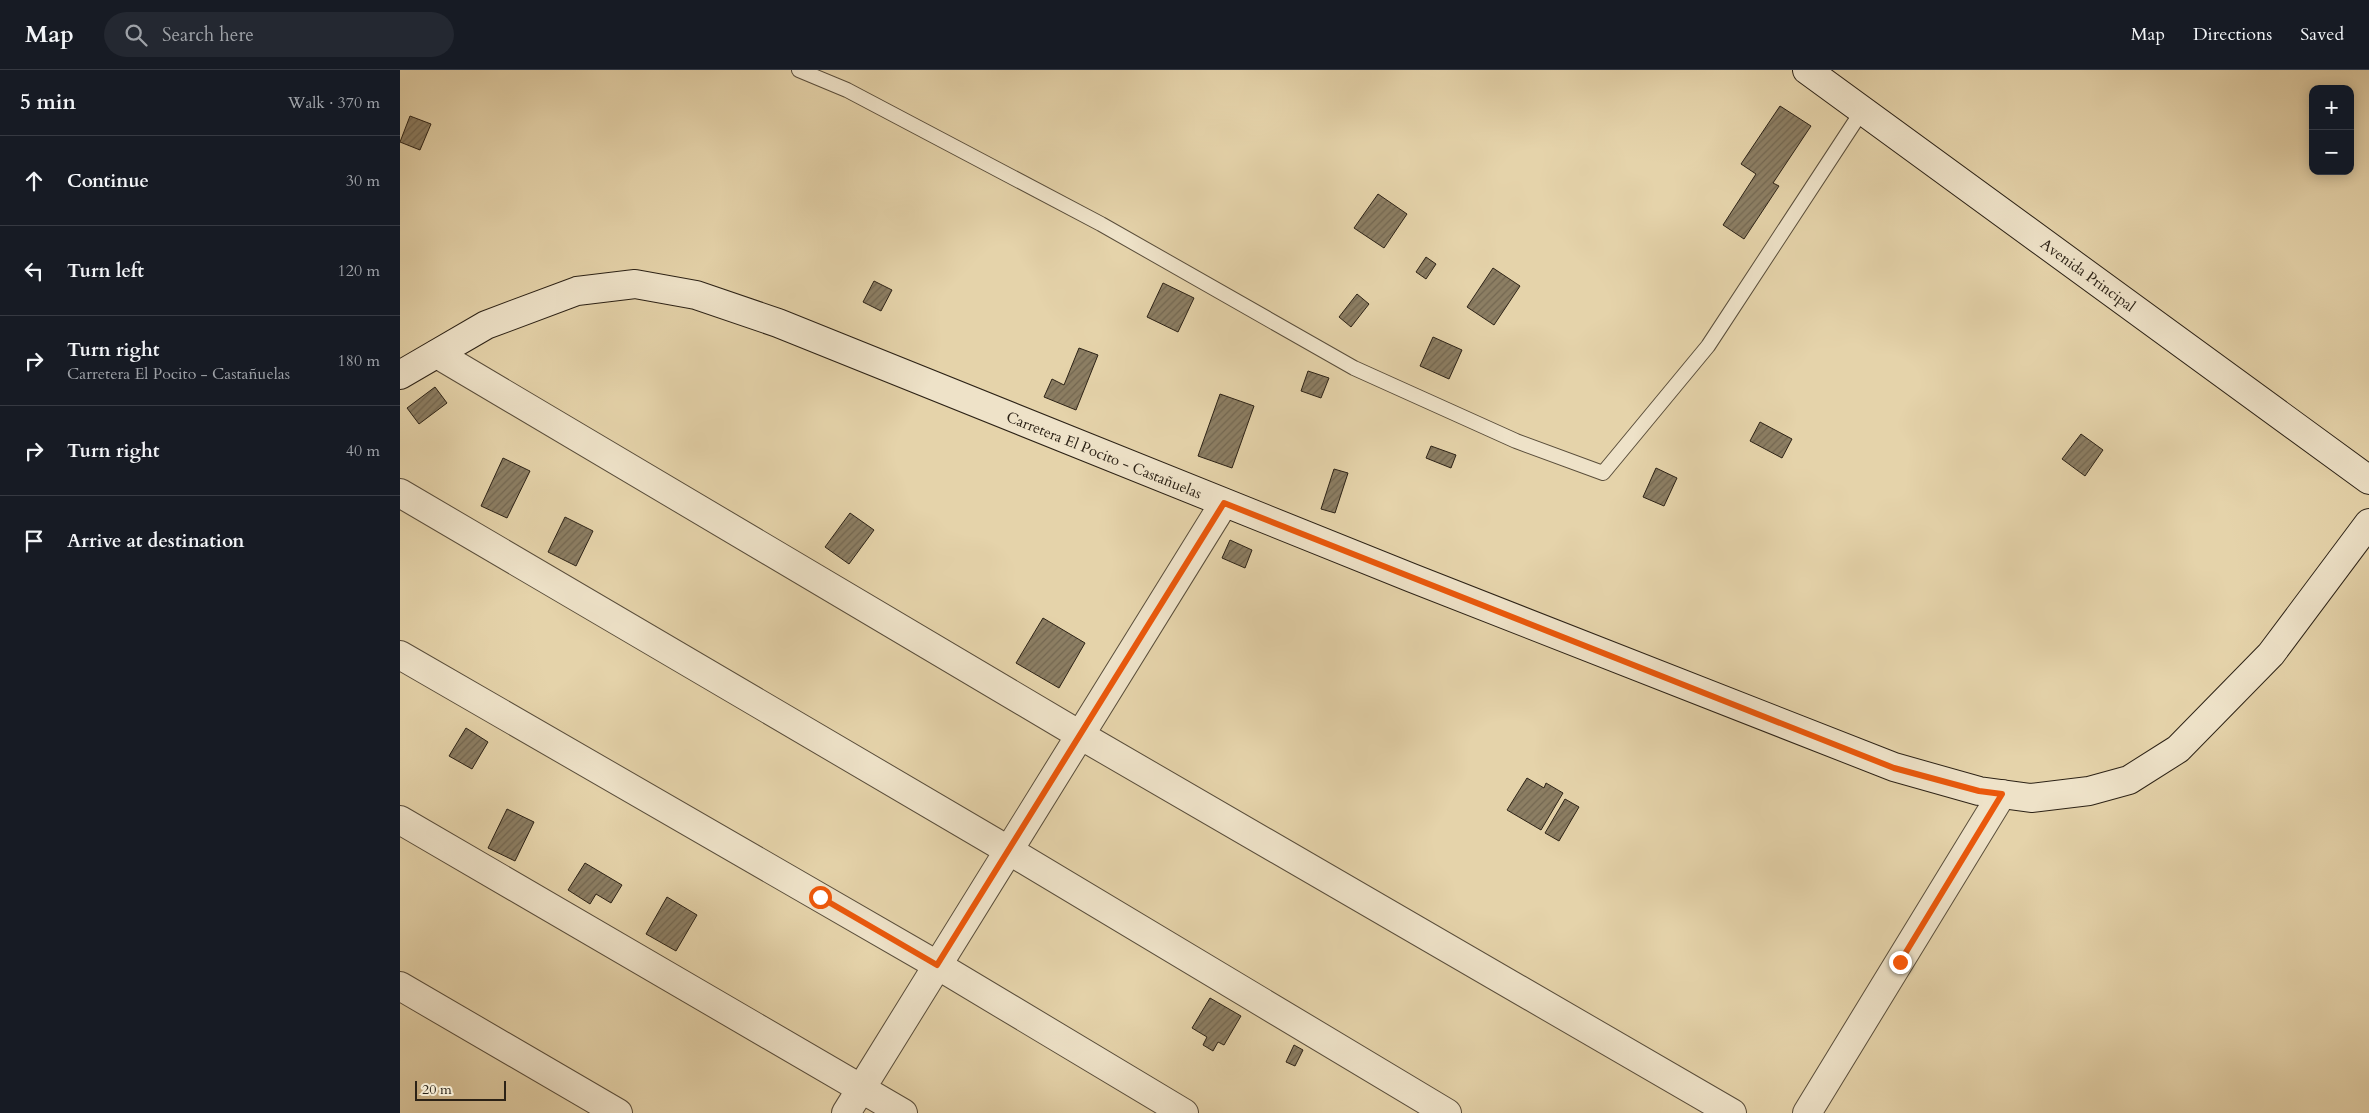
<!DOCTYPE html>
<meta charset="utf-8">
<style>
:root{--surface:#171b24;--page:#242831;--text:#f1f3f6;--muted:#9ea1a6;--line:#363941}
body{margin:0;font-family:Cardo,serif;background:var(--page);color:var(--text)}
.controls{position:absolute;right:15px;top:15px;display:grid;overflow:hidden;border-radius:10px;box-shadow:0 2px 12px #0003}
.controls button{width:45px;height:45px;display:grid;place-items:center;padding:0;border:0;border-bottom:1px solid var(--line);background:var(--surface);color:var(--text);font:25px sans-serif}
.scale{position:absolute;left:15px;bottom:12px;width:91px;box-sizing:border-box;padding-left:5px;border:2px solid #2c2216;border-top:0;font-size:14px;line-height:18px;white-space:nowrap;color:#2c2216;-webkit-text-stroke:4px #eee2c8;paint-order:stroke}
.stop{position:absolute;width:15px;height:15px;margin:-11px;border:4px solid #ea580c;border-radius:50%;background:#fff}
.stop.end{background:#ea580c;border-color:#fff;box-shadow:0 1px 5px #0008}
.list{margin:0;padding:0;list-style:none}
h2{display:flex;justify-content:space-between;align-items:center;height:65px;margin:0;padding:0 20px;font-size:21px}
h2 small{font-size:16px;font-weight:400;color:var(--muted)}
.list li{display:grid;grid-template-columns:32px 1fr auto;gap:15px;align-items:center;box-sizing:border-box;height:90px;padding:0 20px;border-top:1px solid var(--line)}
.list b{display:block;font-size:19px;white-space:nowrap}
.list p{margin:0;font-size:16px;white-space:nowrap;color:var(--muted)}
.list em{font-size:16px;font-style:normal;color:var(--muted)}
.icon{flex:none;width:28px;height:28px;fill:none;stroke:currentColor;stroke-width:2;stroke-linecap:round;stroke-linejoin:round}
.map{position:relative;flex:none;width:1969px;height:1043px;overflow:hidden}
header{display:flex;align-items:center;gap:30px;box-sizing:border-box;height:70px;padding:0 25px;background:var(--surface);border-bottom:1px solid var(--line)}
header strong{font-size:24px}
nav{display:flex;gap:28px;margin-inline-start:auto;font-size:18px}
.search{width:350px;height:45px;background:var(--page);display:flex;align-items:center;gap:12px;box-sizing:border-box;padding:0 18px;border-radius:28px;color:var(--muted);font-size:19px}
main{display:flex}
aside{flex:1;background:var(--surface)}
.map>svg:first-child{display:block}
</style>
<header>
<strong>Map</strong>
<div class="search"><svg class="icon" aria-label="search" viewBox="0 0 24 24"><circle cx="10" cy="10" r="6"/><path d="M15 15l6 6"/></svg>Search here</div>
<nav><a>Map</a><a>Directions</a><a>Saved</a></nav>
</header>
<main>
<aside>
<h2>5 min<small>Walk · 370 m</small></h2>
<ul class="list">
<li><svg class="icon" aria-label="ahead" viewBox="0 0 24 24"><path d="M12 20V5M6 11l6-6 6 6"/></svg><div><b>Continue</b></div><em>30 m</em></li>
<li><svg class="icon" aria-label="left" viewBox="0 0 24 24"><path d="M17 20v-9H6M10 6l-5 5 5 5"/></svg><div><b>Turn left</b></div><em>120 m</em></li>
<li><svg class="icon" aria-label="right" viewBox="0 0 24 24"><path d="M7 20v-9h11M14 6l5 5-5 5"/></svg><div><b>Turn right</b><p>Carretera El Pocito - Castañuelas</p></div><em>180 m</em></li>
<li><svg class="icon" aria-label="right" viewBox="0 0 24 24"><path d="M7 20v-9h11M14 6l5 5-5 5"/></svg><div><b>Turn right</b></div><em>40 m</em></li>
<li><svg class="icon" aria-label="arrive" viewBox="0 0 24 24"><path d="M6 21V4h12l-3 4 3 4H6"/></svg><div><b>Arrive at destination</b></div></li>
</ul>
</aside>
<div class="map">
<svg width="1969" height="1043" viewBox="0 0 1969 1043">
<defs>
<pattern id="building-hatch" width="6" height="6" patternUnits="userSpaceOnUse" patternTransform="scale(1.25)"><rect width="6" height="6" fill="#8c7e63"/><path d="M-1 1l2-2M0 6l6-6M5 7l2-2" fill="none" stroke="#736751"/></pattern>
</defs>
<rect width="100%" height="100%" fill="#e5d3aa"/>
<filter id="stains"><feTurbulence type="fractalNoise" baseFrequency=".004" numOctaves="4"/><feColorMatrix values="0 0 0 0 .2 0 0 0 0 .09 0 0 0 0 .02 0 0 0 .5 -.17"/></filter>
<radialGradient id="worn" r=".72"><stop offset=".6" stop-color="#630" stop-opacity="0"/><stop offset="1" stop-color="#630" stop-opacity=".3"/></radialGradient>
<path fill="url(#building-hatch)" stroke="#2c2216" d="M1380 36 1411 56 1373 113 1379 116 1344 169 1323 155 1356 104 1341 94Z
M10 46 31 54 20 80 0 72Z
M978 124 1007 144 984 178 954 158Z
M1026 187 1036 194 1026 209 1016 202Z
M1093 198 1120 216 1094 255 1067 237Z
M474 211 492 220 481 241 463 232Z
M763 213 794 228 778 262 747 247Z
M957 224 969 234 951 257 939 247Z
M1033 267 1062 280 1049 309 1020 296Z
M679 278 698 285 676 340 644 327 652 309 664 315Z
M908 301 929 308 921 328 901 321Z
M35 317 47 333 19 354 7 338Z
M820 324 854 336 832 398 798 386Z
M1360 352 1392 369 1382 388 1350 371Z
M1681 364 1703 380 1685 406 1662 389Z
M1031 376 1056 385 1051 398 1026 388Z
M103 388 130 401 107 448 81 436Z
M1256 398 1277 408 1264 436 1243 427Z
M934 399 948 403 935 443 921 439Z
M450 443 474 460 449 494 425 477Z
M165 447 193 461 176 496 148 482Z
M830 470 852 480 845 498 822 488Z
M643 548 685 573 659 618 616 593Z
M66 658 88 672 72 699 49 686Z
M1127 708 1144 718 1146 713 1163 723 1141 760 1107 740Z
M1165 729 1179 737 1159 771 1145 763Z
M107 739 134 752 115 791 88 778Z
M185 793 222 815 211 833 196 824 190 834 168 820Z
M267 827 297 845 276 881 246 864Z
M810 928 841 946 824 975 818 972 813 981 803 975 807 967 792 958Z
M894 975 903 980 895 996 886 992Z"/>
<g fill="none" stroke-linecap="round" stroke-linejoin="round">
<g stroke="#5a4e3b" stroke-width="16">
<path id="service" d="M399 0 447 20 701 154 954 298 1116 371 1203 403 1308 276 1462 41"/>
</g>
<g stroke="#5a4e3b" stroke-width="30">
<path id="minor" d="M37 284 680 665 1332 1043
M0 423 608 780 1047 1043
M0 585 537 895 784 1043
M0 750 503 1043
M0 916 218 1043
M446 1043 824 433
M1407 1043 1602 724"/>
</g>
<g stroke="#2c2216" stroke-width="30">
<path id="secondary" d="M1407 0 1969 410
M0 305 86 255 177 221 235 214 296 225 378 253 1012 508 1494 697 1579 721 1631 728 1689 721 1729 710 1778 679 1871 584 1969 453"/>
</g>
<use href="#service" stroke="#eee2c8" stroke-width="14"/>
<use href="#minor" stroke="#eee2c8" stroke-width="28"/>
<use href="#secondary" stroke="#eee2c8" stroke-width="28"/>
</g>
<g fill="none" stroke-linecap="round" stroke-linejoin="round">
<path stroke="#ea580c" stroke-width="6" d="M420 827 537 895 824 433 1494 698 1579 721 1602 724 1500 892"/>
</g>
<g text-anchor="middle" stroke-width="4" stroke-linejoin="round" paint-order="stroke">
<g font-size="15" fill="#2c2216" stroke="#eee2c8">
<text transform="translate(1688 205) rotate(36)" y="5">Avenida Principal</text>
<text transform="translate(704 385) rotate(22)" y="5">Carretera El Pocito - Castañuelas</text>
</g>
</g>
<rect width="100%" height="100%" filter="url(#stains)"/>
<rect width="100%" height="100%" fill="url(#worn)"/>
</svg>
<div class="controls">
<button>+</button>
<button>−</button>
</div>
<div class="scale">20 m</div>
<div class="stop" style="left:420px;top:827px"></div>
<div class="stop end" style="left:1500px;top:892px"></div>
</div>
</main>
